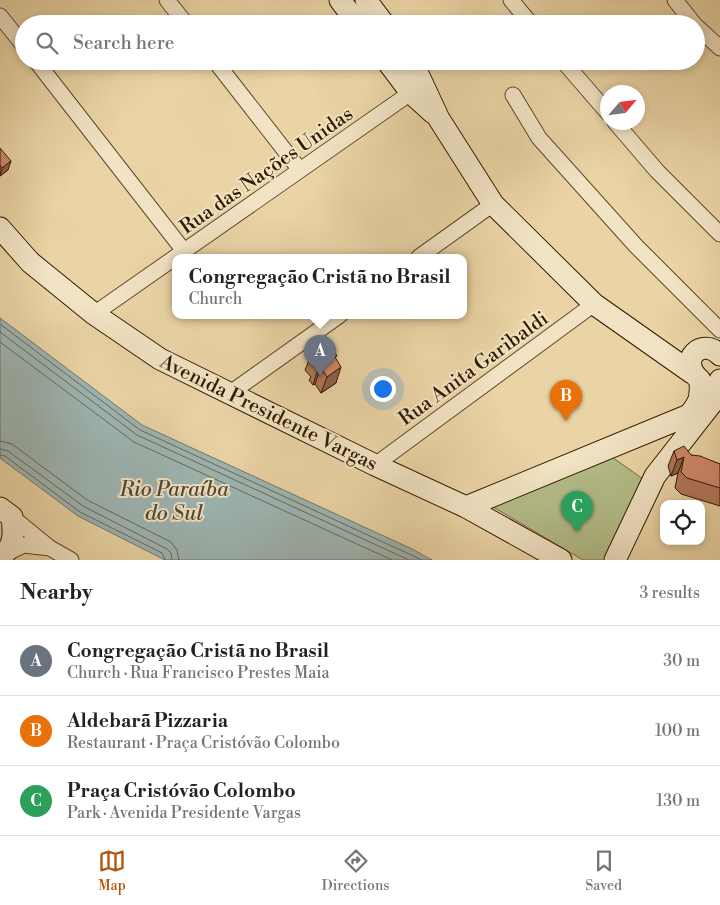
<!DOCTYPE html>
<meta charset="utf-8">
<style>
:root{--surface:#fff;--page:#f2f2f2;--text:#222;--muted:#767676;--line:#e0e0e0;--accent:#b45309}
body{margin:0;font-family:"Libre Bodoni",serif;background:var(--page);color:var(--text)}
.controls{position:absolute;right:15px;bottom:15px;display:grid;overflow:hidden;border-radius:10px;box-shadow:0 2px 8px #0003}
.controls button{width:45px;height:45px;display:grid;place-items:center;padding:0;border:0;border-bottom:1px solid var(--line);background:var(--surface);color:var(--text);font:25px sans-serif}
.compass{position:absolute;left:600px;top:85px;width:45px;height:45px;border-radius:50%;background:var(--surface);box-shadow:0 2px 8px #0003;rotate:62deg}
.you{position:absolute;left:382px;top:388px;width:18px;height:18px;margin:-12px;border:4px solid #fff;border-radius:50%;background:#1a73e8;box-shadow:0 0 0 8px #1a73e833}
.badge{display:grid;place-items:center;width:32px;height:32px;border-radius:50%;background:var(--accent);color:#fff;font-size:16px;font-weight:700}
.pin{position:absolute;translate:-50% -41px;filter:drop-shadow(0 1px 2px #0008)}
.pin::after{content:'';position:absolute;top:26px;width:18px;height:15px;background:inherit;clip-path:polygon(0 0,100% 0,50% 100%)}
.popup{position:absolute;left:172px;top:254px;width:295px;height:65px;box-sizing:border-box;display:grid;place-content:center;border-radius:10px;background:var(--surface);filter:drop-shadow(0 1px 4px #0005);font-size:16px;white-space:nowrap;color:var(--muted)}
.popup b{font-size:19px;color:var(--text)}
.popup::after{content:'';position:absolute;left:50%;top:100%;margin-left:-10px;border:10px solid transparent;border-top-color:var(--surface)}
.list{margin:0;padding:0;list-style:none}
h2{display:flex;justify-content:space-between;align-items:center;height:65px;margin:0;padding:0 20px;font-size:21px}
h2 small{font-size:16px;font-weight:400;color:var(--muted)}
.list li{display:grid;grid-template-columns:32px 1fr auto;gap:15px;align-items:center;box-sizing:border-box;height:70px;padding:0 20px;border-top:1px solid var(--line)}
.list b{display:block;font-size:19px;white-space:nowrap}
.list p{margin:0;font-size:16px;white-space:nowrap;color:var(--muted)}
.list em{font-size:16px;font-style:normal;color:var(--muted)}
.icon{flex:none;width:28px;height:28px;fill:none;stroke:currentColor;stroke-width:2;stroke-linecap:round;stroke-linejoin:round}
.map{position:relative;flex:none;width:720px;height:560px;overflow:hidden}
.search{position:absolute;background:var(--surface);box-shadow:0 2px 8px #0003;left:15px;right:15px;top:15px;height:55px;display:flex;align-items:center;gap:12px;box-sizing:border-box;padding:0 18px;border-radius:28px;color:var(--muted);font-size:19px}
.sheet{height:275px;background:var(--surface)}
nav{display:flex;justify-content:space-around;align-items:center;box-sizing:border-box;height:70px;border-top:1px solid var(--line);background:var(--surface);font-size:14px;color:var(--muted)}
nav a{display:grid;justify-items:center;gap:2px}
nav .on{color:var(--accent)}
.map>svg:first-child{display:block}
</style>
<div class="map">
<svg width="720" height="560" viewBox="0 0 720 560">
<rect width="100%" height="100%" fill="#ead4a5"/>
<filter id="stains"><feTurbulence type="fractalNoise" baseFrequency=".004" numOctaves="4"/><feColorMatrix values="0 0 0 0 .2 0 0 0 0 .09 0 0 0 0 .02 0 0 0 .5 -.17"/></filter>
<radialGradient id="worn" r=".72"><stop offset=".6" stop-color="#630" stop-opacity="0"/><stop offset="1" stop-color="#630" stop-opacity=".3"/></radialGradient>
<path fill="#b3bd89" stroke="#726c44" d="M609 455 643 479 606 560H583L488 504Z"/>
<path fill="#9db5b2" stroke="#72776b" d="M0 318 142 425 412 549 432 560H165L78 516 0 458Z"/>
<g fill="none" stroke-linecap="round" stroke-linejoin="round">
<path stroke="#686859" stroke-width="1" d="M0 324 140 430 422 560
M0 332 137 435 409 560
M0 342 134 442 392 560
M0 441 12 444 87 500 171 542 177 550 179 560
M0 449 8 451 83 506 167 549 171 553 172 560
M0 455 5 456 80 512 162 553 165 560"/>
<g stroke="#604929" stroke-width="17">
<path id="street" d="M167 0 186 24
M511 0 531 24
M675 0 694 24
M0 16 24 46
M696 26 720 48
M36 61 184 251
M215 61 300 170
M563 61 608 113
M513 95 539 138 636 246 720 330
M615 122 657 171 720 234
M419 257 493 204
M94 314 419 87
M229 394 340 315
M375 465 594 304
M12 517 50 548 71 560
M5 554 24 545 50 548"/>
</g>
<g stroke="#321b00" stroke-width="23">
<path id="secondary" d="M340 0 358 24
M366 0 384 24
M387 61 411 93 433 113
M412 61 439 119 493 204 594 304 692 373
M0 228 30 262 94 314 160 359 375 465 466 507 561 560
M700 380C676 359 703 337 720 355
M466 507 689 415C700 402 701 397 700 380
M0 508 12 517C14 533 15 547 0 557
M615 560 655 476 712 403 717 396 720 380"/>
</g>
<use href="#street" stroke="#f1e3c4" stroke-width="15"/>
<use href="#secondary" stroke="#f1e3c4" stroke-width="21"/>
</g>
<path fill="#b1765c" stroke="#321b00" d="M0 148 8 170 0 176Z
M322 346 336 359V383L321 393 315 384 313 385 309 380 311 377 305 370 314 348Z
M674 451 691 455 720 464V506L681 494 675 488 678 473 671 476 668 466Z"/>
<path fill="#90604b" stroke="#321b00" d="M11 161 8 170 0 176 2 168Z
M341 367 336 383 321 393 327 377Z
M321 368 315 384 313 385 318 369Z
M684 457 678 473 671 476 677 460Z"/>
<path fill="#ce896b" stroke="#321b00" d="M0 148 11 161 2 168 0 165Z
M320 344 322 346 326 344 332 353 334 351 337 356 335 357 341 367 327 377 321 368 318 369 315 364 317 363 311 354 316 350 314 348Z
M684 446 691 455 700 456 720 464V488L687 478 681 472 684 457 677 460 674 451Z"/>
<g text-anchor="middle" stroke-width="4" stroke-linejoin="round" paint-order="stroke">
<g font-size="20" fill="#321b00" stroke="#f1e3c4">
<text transform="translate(266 170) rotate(-35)" y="7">Rua das Nações Unidas</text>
<text transform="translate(473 368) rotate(-36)" y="7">Rua Anita Garibaldi</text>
<text transform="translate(269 412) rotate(26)" y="7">Avenida Presidente Vargas</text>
</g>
<g font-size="21" font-style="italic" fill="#524935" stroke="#f1e3c4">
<text x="174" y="496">Rio Paraíba<tspan x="174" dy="24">do Sul</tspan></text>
</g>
</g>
<rect width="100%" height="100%" filter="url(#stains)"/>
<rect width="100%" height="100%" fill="url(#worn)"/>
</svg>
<div class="controls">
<button><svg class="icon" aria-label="locate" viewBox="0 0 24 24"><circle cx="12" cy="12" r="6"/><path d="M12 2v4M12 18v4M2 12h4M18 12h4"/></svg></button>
</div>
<svg class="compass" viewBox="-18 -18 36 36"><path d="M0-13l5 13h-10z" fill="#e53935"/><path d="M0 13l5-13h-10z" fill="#767676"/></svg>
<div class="you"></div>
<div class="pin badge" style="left:320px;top:376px;background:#6b7280">A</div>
<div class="popup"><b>Congregação Cristã no Brasil</b>Church</div>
<div class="pin badge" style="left:566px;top:421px;background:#e8710a">B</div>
<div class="pin badge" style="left:577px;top:532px;background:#2e9e5b">C</div>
<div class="search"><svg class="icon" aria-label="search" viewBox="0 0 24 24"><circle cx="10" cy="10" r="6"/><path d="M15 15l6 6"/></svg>Search here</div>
</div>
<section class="sheet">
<h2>Nearby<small>3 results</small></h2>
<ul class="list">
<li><span class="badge" style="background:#6b7280">A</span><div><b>Congregação Cristã no Brasil</b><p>Church · Rua Francisco Prestes Maia</p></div><em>30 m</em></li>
<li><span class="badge" style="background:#e8710a">B</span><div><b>Aldebarã Pizzaria</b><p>Restaurant · Praça Cristóvão Colombo</p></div><em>100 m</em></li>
<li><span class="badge" style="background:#2e9e5b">C</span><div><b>Praça Cristóvão Colombo</b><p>Park · Avenida Presidente Vargas</p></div><em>130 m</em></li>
</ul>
</section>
<nav>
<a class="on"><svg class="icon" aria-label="map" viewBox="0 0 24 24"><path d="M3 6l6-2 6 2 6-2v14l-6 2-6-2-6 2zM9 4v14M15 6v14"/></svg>Map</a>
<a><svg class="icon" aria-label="directions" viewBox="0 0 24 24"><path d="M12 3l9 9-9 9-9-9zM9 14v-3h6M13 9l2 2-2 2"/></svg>Directions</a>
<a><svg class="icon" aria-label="saved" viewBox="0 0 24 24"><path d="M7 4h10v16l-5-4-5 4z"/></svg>Saved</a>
</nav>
